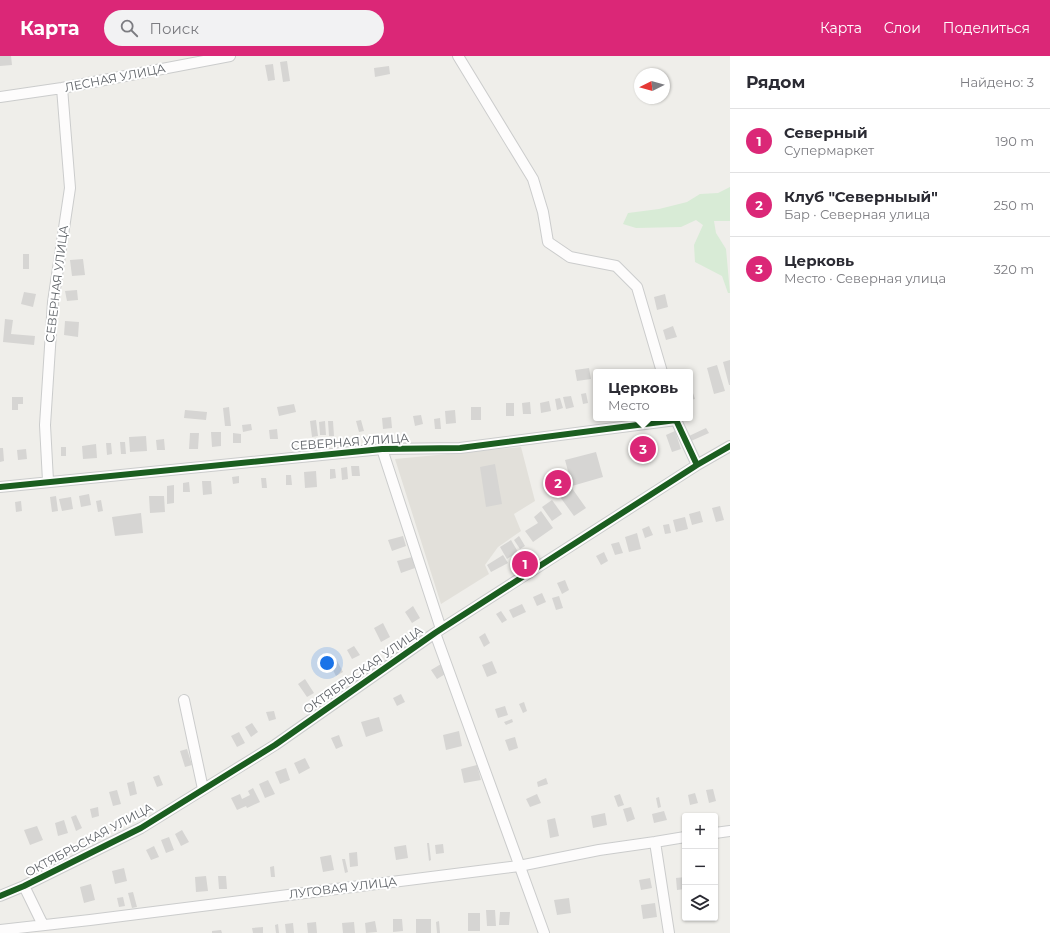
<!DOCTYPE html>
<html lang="ru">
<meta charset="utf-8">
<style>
:root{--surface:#fff;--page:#f2f2f3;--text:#2b2b33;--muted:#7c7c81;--line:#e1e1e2;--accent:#db2777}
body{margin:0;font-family:Montserrat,sans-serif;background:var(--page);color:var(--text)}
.controls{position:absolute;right:12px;bottom:12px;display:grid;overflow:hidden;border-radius:4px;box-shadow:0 1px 3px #0004}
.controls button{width:36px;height:36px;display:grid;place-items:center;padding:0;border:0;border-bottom:1px solid var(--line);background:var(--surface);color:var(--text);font:20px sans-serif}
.compass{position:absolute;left:634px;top:12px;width:36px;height:36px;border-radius:50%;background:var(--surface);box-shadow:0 1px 3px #0004;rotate:265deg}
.you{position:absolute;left:327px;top:607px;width:14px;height:14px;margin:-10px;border:3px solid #fff;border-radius:50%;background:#1a73e8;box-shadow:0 0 0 6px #1a73e833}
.badge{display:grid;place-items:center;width:26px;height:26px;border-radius:50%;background:var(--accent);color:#fff;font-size:13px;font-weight:700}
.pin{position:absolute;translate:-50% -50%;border:2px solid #fff;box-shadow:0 1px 4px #0006}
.popup{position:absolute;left:593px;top:313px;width:100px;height:52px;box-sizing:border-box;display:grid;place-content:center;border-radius:4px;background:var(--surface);filter:drop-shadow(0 1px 3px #0005);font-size:13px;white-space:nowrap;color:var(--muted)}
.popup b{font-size:15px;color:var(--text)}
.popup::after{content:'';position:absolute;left:50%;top:100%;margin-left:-8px;border:8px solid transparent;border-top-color:var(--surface)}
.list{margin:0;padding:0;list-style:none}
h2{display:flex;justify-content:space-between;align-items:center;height:52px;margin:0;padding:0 16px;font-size:17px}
h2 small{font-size:13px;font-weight:400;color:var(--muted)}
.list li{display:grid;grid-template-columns:26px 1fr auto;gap:12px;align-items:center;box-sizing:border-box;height:64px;padding:0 16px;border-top:1px solid var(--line)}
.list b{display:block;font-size:15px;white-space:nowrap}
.list p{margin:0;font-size:13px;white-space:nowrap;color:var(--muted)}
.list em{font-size:13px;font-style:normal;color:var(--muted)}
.icon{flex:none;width:22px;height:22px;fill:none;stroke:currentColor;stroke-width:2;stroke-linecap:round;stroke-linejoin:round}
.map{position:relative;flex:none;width:730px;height:877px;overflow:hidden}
header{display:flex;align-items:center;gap:24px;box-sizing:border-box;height:56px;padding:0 20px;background:var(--accent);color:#fff}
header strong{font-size:19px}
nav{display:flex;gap:22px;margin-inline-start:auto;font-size:14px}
.search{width:280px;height:36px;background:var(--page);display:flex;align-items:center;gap:10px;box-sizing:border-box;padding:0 14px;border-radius:22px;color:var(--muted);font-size:15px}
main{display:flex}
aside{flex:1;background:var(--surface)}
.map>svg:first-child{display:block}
</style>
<header>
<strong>Карта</strong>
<div class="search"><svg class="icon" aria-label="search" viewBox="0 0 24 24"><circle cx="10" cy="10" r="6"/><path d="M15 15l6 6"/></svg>Поиск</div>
<nav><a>Карта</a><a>Слои</a><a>Поделиться</a></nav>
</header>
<main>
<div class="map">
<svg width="730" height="877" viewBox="0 0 730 877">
<rect width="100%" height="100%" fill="#efeeea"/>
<path fill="#e2e0da" d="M521 391 535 445 514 458 521 475 498 491 485 509 489 518 441 548 395 403Z"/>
<path fill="#d8ebd6" d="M730 131V165H714L716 177 726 193 730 237H728L722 220 695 206 694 189 703 169 696 164 681 171 636 172 623 168 628 157 659 153 687 146 700 138 718 137Z"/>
<path fill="#d6d5d3" d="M0 0H11L12 9 0 10Z
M287 5 290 25 283 26 280 6Z
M273 8 275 24 268 25 265 9Z
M389 10 390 18 375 21 374 12Z
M23 198H29V213H23Z
M83 203 85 219 72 220 70 204Z
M77 234 78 244 67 245 65 235Z
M24 236 36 238 33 251 21 248Z
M665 238 668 251 657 254 654 241Z
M5 263 13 264 11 278 35 280 34 289 3 286Z
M65 265 79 266 78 281 64 279Z
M673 270 677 281 666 284 663 274Z
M730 304V329H729L723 306Z
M717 309 725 335 714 338 707 312Z
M589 312 591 323 577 325 575 314Z
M690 328 695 343 690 344Z
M586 337 588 347 583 348 581 338Z
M571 340 574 351 566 353 563 341Z
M12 341H23V348H18V354H12Z
M560 342 563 352 557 354 555 343Z
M549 345 551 355 541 357 540 347Z
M530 346 531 358H523L522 347Z
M506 347H514V360H506Z
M294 348 296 356 279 360 277 351Z
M229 351 231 370H225L223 352Z
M471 351H481V364H471Z
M185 354 207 356 206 364 184 362Z
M455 354 456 367 446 368 445 355Z
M421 359 423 368 415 370 413 360Z
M391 361 392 372 383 373 382 362Z
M440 362 441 373H435L434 363Z
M316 364 318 380 312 381 310 365Z
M361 364 364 375 359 376 356 365Z
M325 365 326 379H320L319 366Z
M328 365H333L334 380H329Z
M251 368 252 374 243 376 242 369Z
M706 372 709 377 691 385 689 380Z
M277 373 278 383H270L269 374Z
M675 375 681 393 672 396 666 379Z
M211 376H221V390L212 391Z
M190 377H199L198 393H189Z
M233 377 241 378V387H233Z
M146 380 147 395 130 396 129 381Z
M649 380 652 405 637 407 635 382Z
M164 383 165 394H157L156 384Z
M120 386H125L126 398H121Z
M106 387H111L112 398 107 399Z
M96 388 97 402 83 403 82 390Z
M61 391H66V400H61Z
M0 392H3L4 405 0 406Z
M26 393 27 403 18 404 17 394Z
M596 396 603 421 572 430 565 404Z
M495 408 502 448 486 451 480 411Z
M351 410H359L360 420H352Z
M347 411 348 423 342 424 341 412Z
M330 413H335L336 422 330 423Z
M316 415 317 431 305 432 304 416Z
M286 419H291L292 429H286Z
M239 420V427L233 428 232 421Z
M261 422H266L267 432H262Z
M561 424 565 430 569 428 586 452 574 460 552 430Z
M202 425H211L212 438 203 439Z
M189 426 190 436H183V427Z
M174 429V447L167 448V430Z
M89 438 91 449 81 451 79 440Z
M56 440 58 455 52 456 50 441Z
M149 440H164L165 456 150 457Z
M71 441 73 453 62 455 59 443Z
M101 444 103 455 98 456 96 445Z
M552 444 562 458 552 465 542 451Z
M21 445 22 455 16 456 15 446Z
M720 450 724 464 716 466 712 452Z
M541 455 553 472 533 486 525 475 538 467 534 461Z
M700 455 703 466 692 469 689 458Z
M141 457 143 477 115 480 112 461Z
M685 461 688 473 676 476 673 464Z
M669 468 671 477 665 478 663 469Z
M649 470 653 479 645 482 642 473Z
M637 477 641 493 629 496 625 481Z
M403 480 406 490 392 495 388 484Z
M519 480 525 490 520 493 514 484Z
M511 484 518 496 507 503 500 491Z
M619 486 623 497 615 499 611 488Z
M604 496 608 505 601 509 596 500Z
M503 499 508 507 491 516 487 509Z
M412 501 415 512 401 517 397 505Z
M565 524 569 534 562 538 557 527Z
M542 537 546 546 537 550 533 541Z
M559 540 563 552 556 554 552 542Z
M522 548 526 556 513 562 509 554Z
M413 550 420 562 412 567 405 556Z
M501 555 507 564 502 567 496 558Z
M383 567 390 581 381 586 374 572Z
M485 577 490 587 484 591 479 581Z
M354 590 360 599 352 603 347 594Z
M337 605 343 616 336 620 330 608Z
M492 605 497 617 487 621 482 609Z
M441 608 447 617 437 623 431 614Z
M305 623 314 637 307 641 298 628Z
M401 638 405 646 397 650 393 642Z
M524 646 527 655 523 657 519 648Z
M505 650 508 659 498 662 495 653Z
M274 655 276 663 269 665 266 656Z
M379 661 383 675 366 681 361 666Z
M512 663 513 666 506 669 504 666Z
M252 667 258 676 251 681 245 671Z
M459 675 462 690 446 694 443 679Z
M239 676 245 687 237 691 231 680Z
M339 679 343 690 336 693 331 682Z
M515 681 518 692 509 695 505 684Z
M187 693 192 709 185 711 180 695Z
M305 702 310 712 299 718 294 707Z
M477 709 481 724 464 727 461 713Z
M286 712 290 724 280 728 275 716Z
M159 719 163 729 157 731 153 721Z
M546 722 548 728 538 731 537 726Z
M268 724 275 738 265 742 259 728Z
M134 725 137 738 130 740 127 727Z
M253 732 260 746 247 752 246 750 237 754 231 742 240 738 242 743 250 739 248 735Z
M713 733 716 745 709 747 706 734Z
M117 734 121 748 113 750 109 736Z
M695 737 698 747 690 749 688 739Z
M537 738 541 747 530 751 526 743Z
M620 738 624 749 618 751 614 740Z
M659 741 661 751 658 752 656 742Z
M98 751 99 760 92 762 90 753Z
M631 751 635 763 627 766 623 753Z
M664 755 667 764 654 767 652 758Z
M605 757 607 769 593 772 591 760Z
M76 759 82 772 76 775 71 761Z
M555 762 559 780 550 782 547 764Z
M64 764 68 777 58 780 55 767Z
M37 770 43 784 30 789 24 774Z
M182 774 189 786 181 790 175 778Z
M169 781 174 794 166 797 161 784Z
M427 787H429L431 804 429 805Z
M443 788 444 797 436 798 435 789Z
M406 789 408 802 396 804 394 791Z
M154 790 159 801 151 804 146 794Z
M357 796 358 810 350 811 349 797Z
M331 799 334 814 323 816 320 801Z
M342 803H345L348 816 345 817Z
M274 810 275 821H271L270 811Z
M124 812 127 825 115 828 112 815Z
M206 820 208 835 196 836 195 821Z
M218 820H226L227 833H219Z
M685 821V833L677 834 676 822Z
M650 822 652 832 641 834 639 824Z
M91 828 95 844 84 847 80 831Z
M133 836 137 851 132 852 128 837Z
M123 841 125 850 119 851 117 842Z
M569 842 571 857 557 859 554 844Z
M655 847 657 861 643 863 641 849Z
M486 854H495L496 870H487Z
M500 856H510L509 869H499Z
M468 857H480V875H468Z
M393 863H402L403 875 393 876Z
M416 863H431V877H416Z
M375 865 377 876 366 877 365 867Z
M439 865 440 877H437L436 866Z
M316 866 317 877H308L307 867Z
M354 866 355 877H343L342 867Z
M293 867 294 877H286L285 868Z
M278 868 279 877H276L275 869Z
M263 871V877H253L252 872Z
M221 874 222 877H212V875Z"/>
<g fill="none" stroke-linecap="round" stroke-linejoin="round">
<g stroke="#cbcccc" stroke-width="12">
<path id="minor" d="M458 0 533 123 543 156 548 186 570 201 616 210 637 231 662 316
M0 41 62 32 230 0
M382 393 441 573
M48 425 45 369 50 291 53 246 70 132 62 32
M0 431 382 393 460 392 676 364 697 409
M435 577 544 877
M184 644 203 733
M715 777 730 775
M655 786 669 877
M24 830 43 869
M0 840 24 830 141 772 275 689 435 577 697 409 730 390
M0 874 90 864 519 810 599 794 655 786 685 781"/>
</g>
<use href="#minor" stroke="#fdfcfc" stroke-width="10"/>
<g stroke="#fff" stroke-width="8">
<path id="cycleway" d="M0 431 382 393 460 392 676 364 697 409
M0 840 24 830 141 772 275 689 435 577 697 409 730 390"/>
</g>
<use href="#cycleway" stroke="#1b5e20" stroke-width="6"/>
</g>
<g text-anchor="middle" stroke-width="4" stroke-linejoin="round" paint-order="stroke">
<g font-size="12" fill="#5f6368" stroke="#fff">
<text transform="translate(115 22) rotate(-11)" y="4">ЛЕСНАЯ УЛИЦА</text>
<text transform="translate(57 228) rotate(-83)" y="4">СЕВЕРНАЯ УЛИЦА</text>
<text transform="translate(350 386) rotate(-4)" y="4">СЕВЕРНАЯ УЛИЦА</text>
<text transform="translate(363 614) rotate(-35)" y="4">ОКТЯБРЬСКАЯ УЛИЦА</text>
<text transform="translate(89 784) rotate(-28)" y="4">ОКТЯБРЬСКАЯ УЛИЦА</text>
<text transform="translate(343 832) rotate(-7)" y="4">ЛУГОВАЯ УЛИЦА</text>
</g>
</g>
</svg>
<div class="controls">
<button>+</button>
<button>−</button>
<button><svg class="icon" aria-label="layers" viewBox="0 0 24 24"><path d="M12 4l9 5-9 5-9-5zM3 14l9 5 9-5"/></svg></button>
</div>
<svg class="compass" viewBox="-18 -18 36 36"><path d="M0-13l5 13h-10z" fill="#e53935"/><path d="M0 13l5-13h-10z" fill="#7c7c81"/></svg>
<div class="you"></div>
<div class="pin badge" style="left:525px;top:508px">1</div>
<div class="pin badge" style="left:558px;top:427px">2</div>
<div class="pin badge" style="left:643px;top:393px">3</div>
<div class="popup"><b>Церковь</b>Место</div>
</div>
<aside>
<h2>Рядом<small>Найдено: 3</small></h2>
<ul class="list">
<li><span class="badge">1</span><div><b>Северный</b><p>Супермаркет</p></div><em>190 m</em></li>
<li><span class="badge">2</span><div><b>Клуб &quot;Северныый&quot;</b><p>Бар · Северная улица</p></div><em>250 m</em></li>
<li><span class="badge">3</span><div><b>Церковь</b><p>Место · Северная улица</p></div><em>320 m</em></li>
</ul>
</aside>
</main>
